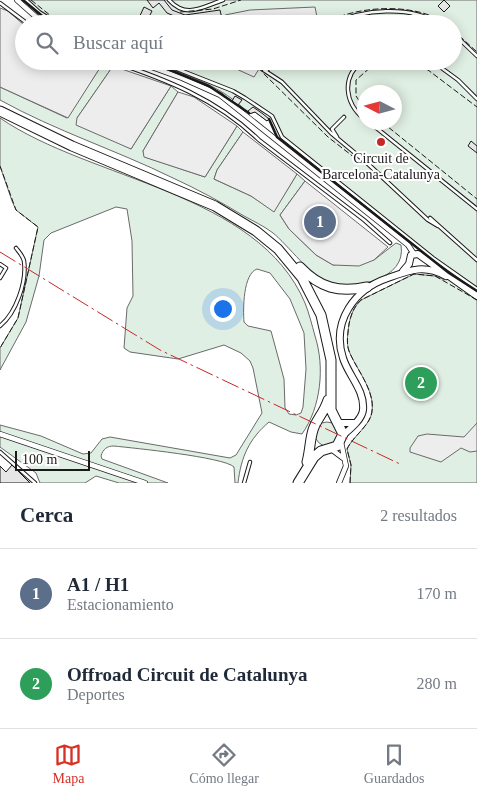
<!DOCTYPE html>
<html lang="es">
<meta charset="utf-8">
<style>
:root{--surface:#fff;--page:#f6f6f7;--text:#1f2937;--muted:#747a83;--line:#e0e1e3;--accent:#d93025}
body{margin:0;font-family:Georgia,serif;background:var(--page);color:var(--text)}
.compass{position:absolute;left:357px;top:85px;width:45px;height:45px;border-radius:50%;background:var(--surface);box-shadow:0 2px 12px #0003;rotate:276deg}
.scale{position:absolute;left:15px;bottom:12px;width:75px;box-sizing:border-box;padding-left:5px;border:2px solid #1a1a1a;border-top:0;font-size:14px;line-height:18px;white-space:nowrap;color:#1a1a1a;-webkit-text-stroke:4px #fff;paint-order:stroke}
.you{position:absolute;left:222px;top:308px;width:18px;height:18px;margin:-12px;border:4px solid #fff;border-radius:50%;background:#1a73e8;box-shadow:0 0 0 8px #1a73e833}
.badge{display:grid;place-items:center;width:32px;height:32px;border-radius:50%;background:var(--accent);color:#fff;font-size:16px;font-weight:700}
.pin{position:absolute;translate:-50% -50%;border:2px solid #fff;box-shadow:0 1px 5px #0006}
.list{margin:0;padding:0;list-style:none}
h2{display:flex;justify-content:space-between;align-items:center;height:65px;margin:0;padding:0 20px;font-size:21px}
h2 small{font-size:16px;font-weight:400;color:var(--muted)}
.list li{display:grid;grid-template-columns:32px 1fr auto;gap:15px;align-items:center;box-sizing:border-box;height:90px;padding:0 20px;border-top:1px solid var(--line)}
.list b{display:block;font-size:19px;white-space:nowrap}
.list p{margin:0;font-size:16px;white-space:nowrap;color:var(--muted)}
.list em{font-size:16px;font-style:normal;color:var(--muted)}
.icon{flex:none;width:28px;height:28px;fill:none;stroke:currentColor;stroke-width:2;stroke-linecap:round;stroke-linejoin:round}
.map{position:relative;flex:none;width:477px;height:483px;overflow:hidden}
.search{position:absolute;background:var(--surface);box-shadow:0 2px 12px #0003;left:15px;right:15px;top:15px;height:55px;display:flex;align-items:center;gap:12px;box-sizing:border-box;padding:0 18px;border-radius:28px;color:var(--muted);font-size:19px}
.sheet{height:245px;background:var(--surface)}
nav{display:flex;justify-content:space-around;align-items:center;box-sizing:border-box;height:70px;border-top:1px solid var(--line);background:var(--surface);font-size:14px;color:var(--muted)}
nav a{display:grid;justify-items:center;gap:2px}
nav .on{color:var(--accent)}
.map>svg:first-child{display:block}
</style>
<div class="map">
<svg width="477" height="483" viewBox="0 0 477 483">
<rect width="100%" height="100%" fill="#fff"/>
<path fill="#e0efe3" stroke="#6a6a6a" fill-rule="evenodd" d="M23 0H477V483H350L351 465 347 449C353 436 371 425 372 411 375 390 356 369 349 351 346 343 348 332 349 324 351 314 354 307 361 300L414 274 435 276 445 280 449 273 277 137 269 119 267 121 255 112 249 114C224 86 182 73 148 61H453V24H52ZM364 92H394V122H364Z
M103 63 113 66 77 118 131 149 171 86 178 92 143 151 145 157 205 177 237 126 243 132 217 170 214 179 251 196 274 211 297 174 305 181 280 215 289 229 316 255 333 265 374 260 396 243 401 245C407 280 355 289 330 283 313 279 287 244 273 233 264 226 253 221 244 216 221 202 197 189 173 178 116 150 56 131 0 100V87L67 118Z
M0 118C90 180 258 192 305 303 309 313 312 325 315 336 325 367 321 407 302 434L291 432 269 422C249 439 241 457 238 483H235L234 467C224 457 133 448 114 446 107 446 103 449 101 456L102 459 168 483H119L96 476 85 483H40L36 473 0 447V425L41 436 83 454 91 453 102 439 110 437 230 458 236 455 262 413 253 368 250 361 241 353 224 345 178 359 130 352 124 348 127 308 133 296 132 241 127 209 116 207 51 233 44 240 39 276 26 322 0 370V348L18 318 38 227 16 210 12 201 0 166ZM257 269 270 273 290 299 304 333 306 369 303 407 301 413 296 415 289 414 285 408 284 379 271 331 248 326 244 322C243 309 243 274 257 269Z
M315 434a12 12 0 1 1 24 0a12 12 0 1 1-24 0Z"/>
<path fill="#ededed" stroke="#6a6a6a" d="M315 7 318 22 313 24H227L225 15 250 10Z
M0 8 8 11 24 25V61H97L103 63 68 118 0 87Z
M264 61 254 77 232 67 222 65 223 62Z
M113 66 171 86 131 149 76 125 77 118Z
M178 92 194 97 237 126 205 177 144 157 143 151Z
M243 132 297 174 274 212 251 196 214 179 217 170Z
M305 181 388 247 374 260 359 266 333 265 316 255 289 229 280 215Z
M477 423V451L470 452 461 448 441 462 410 452V448L418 436 427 434 464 437Z"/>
<path fill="#e6e6e6" stroke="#1a1a1a" d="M147 0H164L172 10 185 15 220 10 222 19 212 23V20L207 21 208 24H186V21L167 13 159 3 153 8Z
M444 0 450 6 444 12 438 6Z
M144 7 152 11 146 23 138 20Z
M235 96 242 100 238 105 232 101Z
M253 107 263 114 269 119 267 121 255 112 249 114 248 111Z
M471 141 477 146V153L468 146Z
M12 465 30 483H0V466L6 472Z"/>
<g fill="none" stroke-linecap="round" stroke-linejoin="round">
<g stroke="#1a1a1a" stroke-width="4.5">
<path id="lane" d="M26 0 39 12 58 24
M169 0C186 19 202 7 223 0
M0 3 28 24
M413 14 422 20
M71 24H80
M332 24C363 9 410 5 440 24
M453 33 477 56
M111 61C165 79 217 99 259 140L364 220 390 243
M157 61 233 91 245 98 272 116 282 137 433 258 477 289
M213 61 222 64
M362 61C341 78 345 103 364 119
M432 61 458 80 477 99
M256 65 282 82 331 133 367 163 428 220 438 226
M266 71 275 61
M369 122 477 209
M337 137 332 129 344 117
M430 218 477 260
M0 264 6 268 0 278
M0 326C16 313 27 282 24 261 23 256 19 252 16 248
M0 452 35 483
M244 483 250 462"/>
</g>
<g stroke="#1a1a1a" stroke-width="6">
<path id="street" d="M17 0 44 24
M135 61 182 78 220 95 408 245 414 254
M0 434 145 483
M331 449 343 458
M339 483 346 466 341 442"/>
</g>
<g stroke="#1a1a1a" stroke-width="8">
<path id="secondary" d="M403 271 409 264 411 255 418 254 477 296
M338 423H355
M342 436C349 430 362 420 363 410 365 390 348 375 343 358 331 321 355 289 388 278 410 270 424 264 446 276"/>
</g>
<g stroke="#1a1a1a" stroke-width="11">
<path id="highway" d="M0 111 72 146 215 206 256 231 278 249 302 278 321 315 331 360V410L343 434 337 446 321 451 314 457 298 483
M300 267C320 288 339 293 367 287
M307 462C310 451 310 439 313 430 316 420 324 413 328 400"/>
</g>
<use href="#lane" stroke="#fff" stroke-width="2.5"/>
<use href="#street" stroke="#fff" stroke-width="4.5"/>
<use href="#secondary" stroke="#fff" stroke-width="6"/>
<use href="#highway" stroke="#fff" stroke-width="9"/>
<path stroke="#1a1a1a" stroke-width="1" stroke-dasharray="6 2.5" stroke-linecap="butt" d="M31 0 61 24
M180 12 213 9 241 0
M65 24 74 18 94 24
M324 24C355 5 417 2 446 24
M453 30 477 52
M221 61 223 62
M271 61 264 67 262 72 328 137 355 158
M402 61 428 70 477 107
M364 108 356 96V80L372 66 388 61
M382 122 477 199
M0 166 16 210 38 227 18 318 0 348
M350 483 351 465 347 449C353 436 371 425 372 411 375 390 356 369 349 351 346 343 348 332 349 324 351 314 354 307 361 300L414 274 435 276 477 300"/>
<path stroke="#1a1a1a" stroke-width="2.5" d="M23 0 52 24
M148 61 209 86 249 113
M269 119 277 137 449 273 477 291"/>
<path stroke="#c62828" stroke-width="1" stroke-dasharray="18 4 2.5 4" stroke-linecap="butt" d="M0 252 160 350 400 464"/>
</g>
<circle fill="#c62828" stroke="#fff" stroke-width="2" cx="381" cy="142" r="5"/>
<g text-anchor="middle" stroke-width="4" stroke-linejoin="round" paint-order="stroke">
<g font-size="14" fill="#1a1a1a" stroke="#fff">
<text x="381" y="163">Circuit de<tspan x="381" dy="16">Barcelona-Catalunya</tspan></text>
</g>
</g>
</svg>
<svg class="compass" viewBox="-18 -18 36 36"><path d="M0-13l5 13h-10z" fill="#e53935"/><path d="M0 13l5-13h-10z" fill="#747a83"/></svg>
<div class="scale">100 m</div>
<div class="you"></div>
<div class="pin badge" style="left:320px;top:222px;background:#5c6f8a">1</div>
<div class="pin badge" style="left:421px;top:383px;background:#2e9e5b">2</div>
<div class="search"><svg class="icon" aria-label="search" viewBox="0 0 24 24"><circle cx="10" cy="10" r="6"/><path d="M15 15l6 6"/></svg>Buscar aquí</div>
</div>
<section class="sheet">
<h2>Cerca<small>2 resultados</small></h2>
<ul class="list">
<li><span class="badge" style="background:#5c6f8a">1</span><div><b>A1 / H1</b><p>Estacionamiento</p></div><em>170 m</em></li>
<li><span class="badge" style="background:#2e9e5b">2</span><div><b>Offroad Circuit de Catalunya</b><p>Deportes</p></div><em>280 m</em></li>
</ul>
</section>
<nav>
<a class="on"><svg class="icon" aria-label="map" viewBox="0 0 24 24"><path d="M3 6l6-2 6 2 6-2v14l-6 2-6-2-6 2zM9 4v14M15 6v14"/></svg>Mapa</a>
<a><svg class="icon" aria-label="directions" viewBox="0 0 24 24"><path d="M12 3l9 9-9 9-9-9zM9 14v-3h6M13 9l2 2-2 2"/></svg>Cómo llegar</a>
<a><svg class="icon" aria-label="saved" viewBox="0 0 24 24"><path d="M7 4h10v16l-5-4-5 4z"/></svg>Guardados</a>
</nav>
